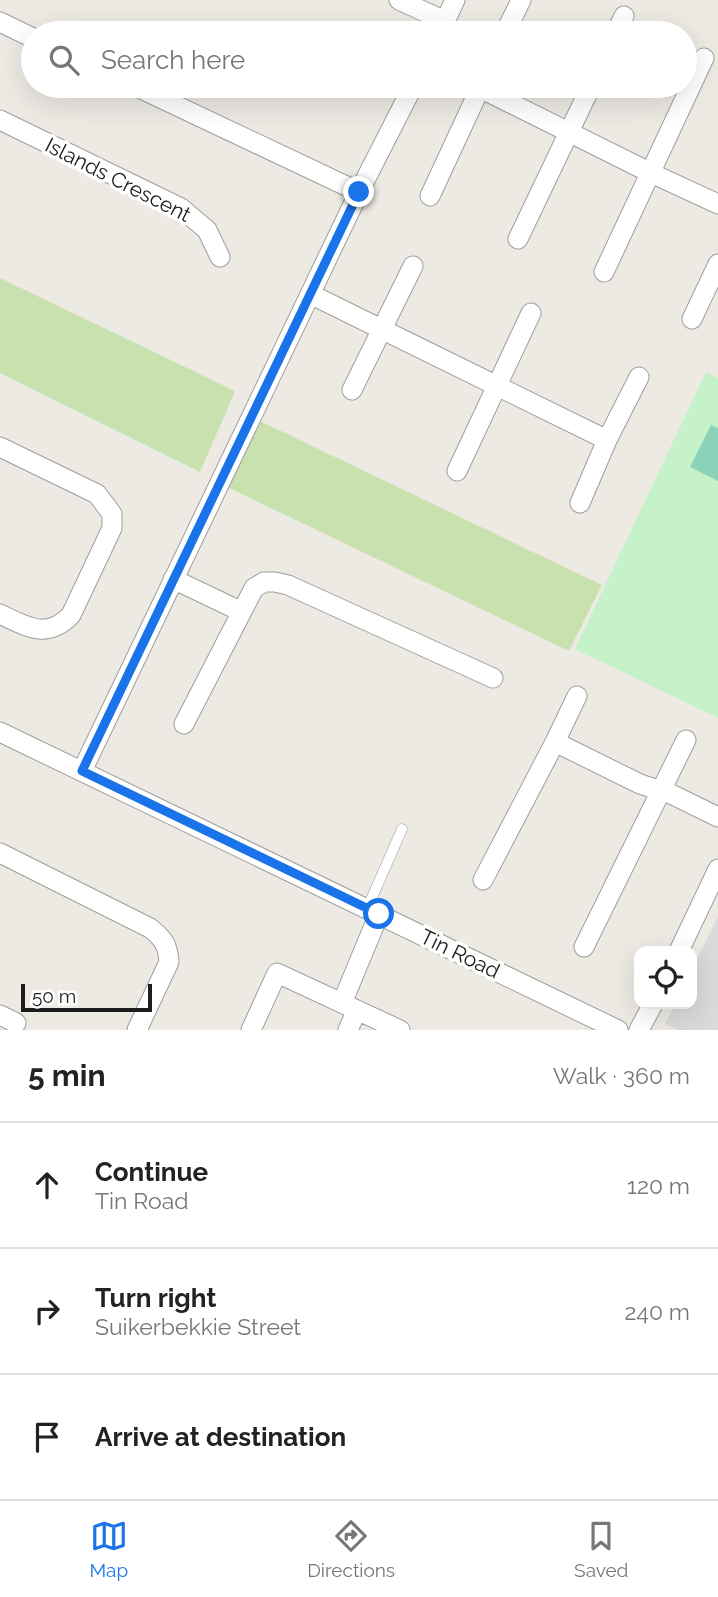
<!DOCTYPE html>
<meta charset="utf-8">
<style>
:root{--surface:#fff;--page:#f6f6f6;--text:#222;--muted:#767676;--line:#e0e0e0;--accent:#1a73e8}
body{margin:0;font-family:Raleway,sans-serif;background:var(--page);color:var(--text)}
.controls{position:absolute;right:21px;bottom:21px;display:grid;overflow:hidden;border-radius:14px;box-shadow:0 7px 28px #0002}
.controls button{width:63px;height:63px;display:grid;place-items:center;padding:0;border:0;border-bottom:2px solid var(--line);background:var(--surface);color:var(--text);font:35px sans-serif}
.scale{position:absolute;left:21px;bottom:18px;width:131px;box-sizing:border-box;padding-left:7px;border:4px solid #1d1d1d;border-top:0;font-size:19px;line-height:24px;white-space:nowrap;color:#1d1d1d;-webkit-text-stroke:5px #fff;paint-order:stroke}
.stop{position:absolute;width:21px;height:21px;margin:-16px;border:5px solid #1a73e8;border-radius:50%;background:#fff}
.stop.end{background:#1a73e8;border-color:#fff;box-shadow:0 2px 7px #0008}
.list{margin:0;padding:0;list-style:none}
h2{display:flex;justify-content:space-between;align-items:center;height:91px;margin:0;padding:0 28px;font-size:30px}
h2 small{font-size:23px;font-weight:400;color:var(--muted)}
.list li{display:grid;grid-template-columns:46px 1fr auto;gap:21px;align-items:center;box-sizing:border-box;height:126px;padding:0 28px;border-top:2px solid var(--line)}
.list b{display:block;font-size:26px;white-space:nowrap}
.list p{margin:0;font-size:23px;white-space:nowrap;color:var(--muted)}
.list em{font-size:23px;font-style:normal;color:var(--muted)}
.icon{flex:none;width:38px;height:38px;fill:none;stroke:currentColor;stroke-width:2;stroke-linecap:round;stroke-linejoin:round}
.map{position:relative;flex:none;width:718px;height:1030px;overflow:hidden}
.search{position:absolute;background:var(--surface);box-shadow:0 7px 28px #0002;left:21px;right:21px;top:21px;height:77px;display:flex;align-items:center;gap:18px;box-sizing:border-box;padding:0 24px;border-radius:38px;color:var(--muted);font-size:26px}
.sheet{height:469px;background:var(--surface)}
nav{display:flex;justify-content:space-around;align-items:center;box-sizing:border-box;height:98px;border-top:2px solid var(--line);background:var(--surface);font-size:19px;color:var(--muted)}
nav a{display:grid;justify-items:center;gap:4px}
nav .on{color:var(--accent)}
.map>svg:first-child{display:block}
</style>
<div class="map">
<svg width="718" height="1030" viewBox="0 0 718 1030">
<rect width="100%" height="100%" fill="#edeae4"/>
<path fill="#dbdada" d="M718 916V1030H678L665 1024 675 1004H692V969Z"/>
<path fill="#c8e1af" d="M0 278 235 391 200 472 0 373Z
M260 421 602 585 569 651 227 487Z"/>
<path fill="#c5f2c9" d="M706 372 718 378V718L575 649Z"/>
<path fill="#8bd3b8" d="M711 425 718 428V481L690 467Z"/>
<g fill="none" stroke-linecap="round" stroke-linejoin="round">
<g stroke="#9e9e9e" stroke-width="11">
<path id="service" d="M367 909 402 829"/>
</g>
<g stroke="#9e9e9e" stroke-width="21">
<path id="minor" d="M399 0 445 21
M0 22 33 38
M440 32 455 0
M505 33 521 0
M616 33 624 16
M135 86 359 192
M476 86 651 173 718 204
M0 120 181 208 207 230 220 257
M430 196 481 86
M518 239 591 86
M604 272 704 58
M310 294 607 440
M692 319 718 264
M352 390 413 266
M0 447 97 494 112 514V528L71 615C47 640 27 627 0 614
M457 471 531 313
M580 503 607 440 639 377
M173 579 240 611
M184 724 254 588 264 582H275L288 585 493 678
M0 732 618 1030
M555 742 577 696
M82 771 359 192 413 86
M0 853 150 928C163 938 168 945 169 962L137 1030
M483 880 555 742 640 784 671 794 718 817
M584 947 686 740
M679 951 718 869
M342 1003 379 914
M0 1015 16 1023
M251 1030 277 973 400 1030
M348 1030 357 1010
M639 1030 653 1004"/>
</g>
<use href="#service" stroke="#fff" stroke-width="10"/>
<use href="#minor" stroke="#fff" stroke-width="19"/>
</g>
<g fill="none" stroke-linecap="round" stroke-linejoin="round">
<path stroke="#1a73e8" stroke-width="9" d="M359 192 82 771 379 914"/>
</g>
<g text-anchor="middle" stroke-width="7" stroke-linejoin="round" paint-order="stroke">
<g font-size="21" fill="#1d1d1d" stroke="#fff">
<text transform="translate(118 180) rotate(27)" y="7">Islands Crescent</text>
<text transform="translate(460 954) rotate(26)" y="7">Tin Road</text>
</g>
</g>
</svg>
<div class="controls">
<button><svg class="icon" aria-label="locate" viewBox="0 0 24 24"><circle cx="12" cy="12" r="6"/><path d="M12 2v4M12 18v4M2 12h4M18 12h4"/></svg></button>
</div>
<div class="scale">50 m</div>
<div class="stop" style="left:379px;top:914px"></div>
<div class="stop end" style="left:359px;top:192px"></div>
<div class="search"><svg class="icon" aria-label="search" viewBox="0 0 24 24"><circle cx="10" cy="10" r="6"/><path d="M15 15l6 6"/></svg>Search here</div>
</div>
<section class="sheet">
<h2>5 min<small>Walk · 360 m</small></h2>
<ul class="list">
<li><svg class="icon" aria-label="ahead" viewBox="0 0 24 24"><path d="M12 20V5M6 11l6-6 6 6"/></svg><div><b>Continue</b><p>Tin Road</p></div><em>120 m</em></li>
<li><svg class="icon" aria-label="right" viewBox="0 0 24 24"><path d="M7 20v-9h11M14 6l5 5-5 5"/></svg><div><b>Turn right</b><p>Suikerbekkie Street</p></div><em>240 m</em></li>
<li><svg class="icon" aria-label="arrive" viewBox="0 0 24 24"><path d="M6 21V4h12l-3 4 3 4H6"/></svg><div><b>Arrive at destination</b></div></li>
</ul>
</section>
<nav>
<a class="on"><svg class="icon" aria-label="map" viewBox="0 0 24 24"><path d="M3 6l6-2 6 2 6-2v14l-6 2-6-2-6 2zM9 4v14M15 6v14"/></svg>Map</a>
<a><svg class="icon" aria-label="directions" viewBox="0 0 24 24"><path d="M12 3l9 9-9 9-9-9zM9 14v-3h6M13 9l2 2-2 2"/></svg>Directions</a>
<a><svg class="icon" aria-label="saved" viewBox="0 0 24 24"><path d="M7 4h10v16l-5-4-5 4z"/></svg>Saved</a>
</nav>
